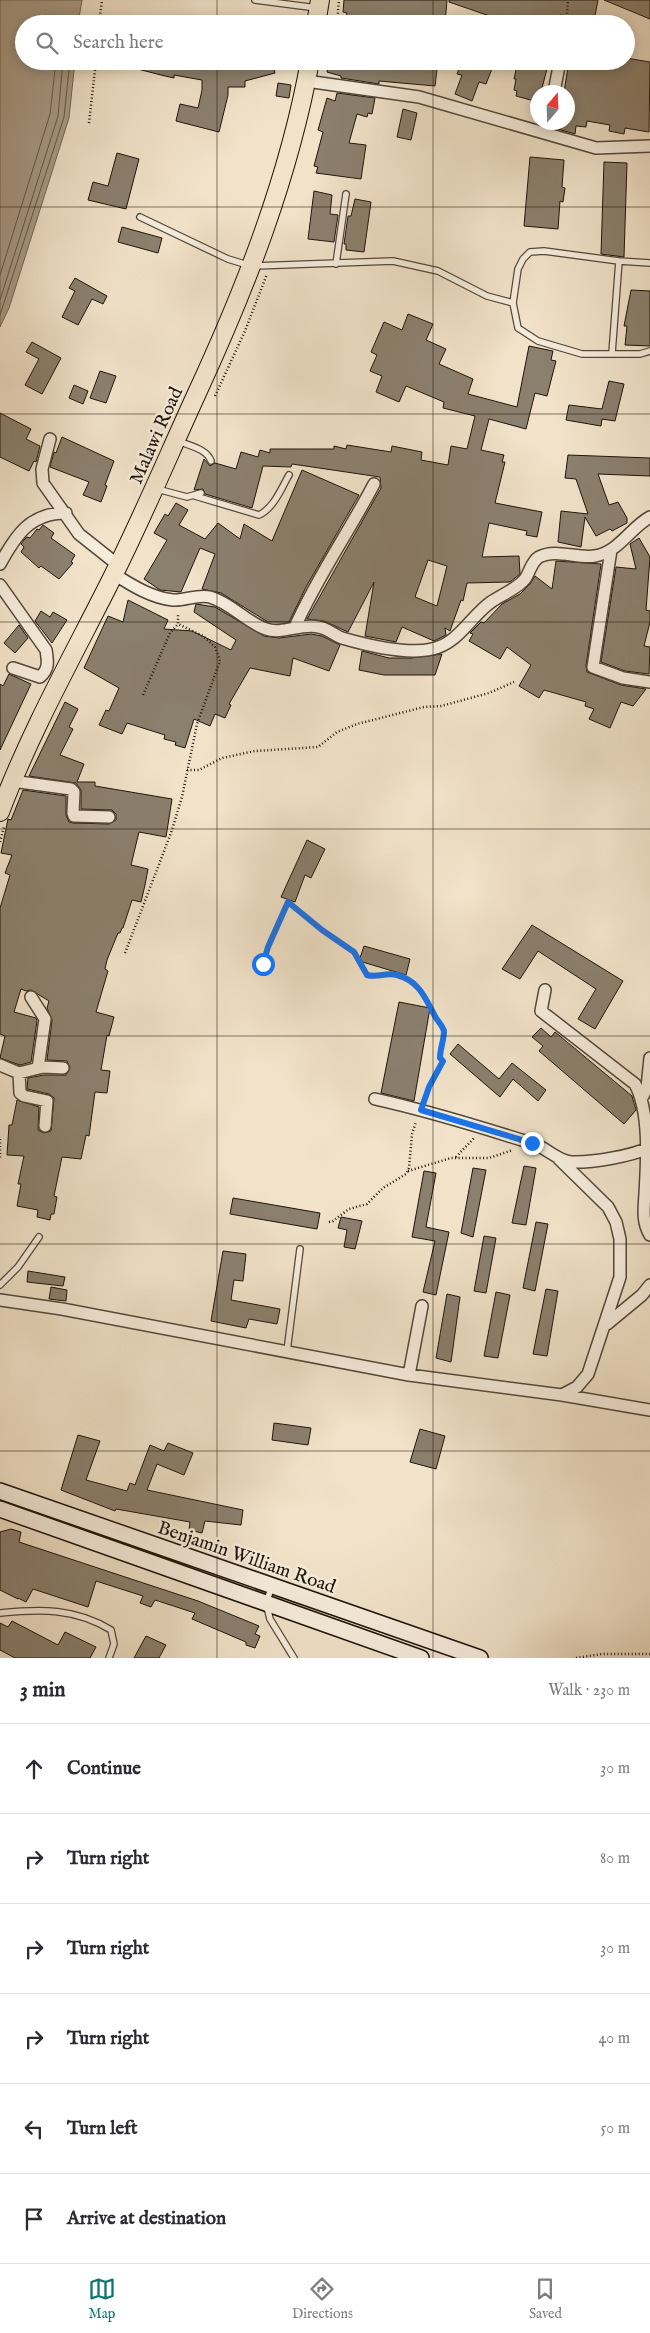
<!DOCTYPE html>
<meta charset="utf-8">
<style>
:root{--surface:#fff;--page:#f7f7f7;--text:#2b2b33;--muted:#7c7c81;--line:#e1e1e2;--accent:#0f766e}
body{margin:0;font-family:"IM FELL English",serif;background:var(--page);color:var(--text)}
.compass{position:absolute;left:530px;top:85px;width:45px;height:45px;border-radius:50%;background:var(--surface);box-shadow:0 2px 12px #0003;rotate:19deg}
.stop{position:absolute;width:15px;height:15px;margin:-11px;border:4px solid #1a73e8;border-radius:50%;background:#fff}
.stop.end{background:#1a73e8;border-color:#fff;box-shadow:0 1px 5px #0008}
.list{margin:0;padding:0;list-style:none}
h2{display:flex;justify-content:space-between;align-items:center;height:65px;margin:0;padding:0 20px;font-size:21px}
h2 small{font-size:16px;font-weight:400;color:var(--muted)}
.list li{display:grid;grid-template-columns:32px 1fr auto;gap:15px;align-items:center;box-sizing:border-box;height:90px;padding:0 20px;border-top:1px solid var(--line)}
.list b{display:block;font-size:19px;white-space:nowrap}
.list em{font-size:16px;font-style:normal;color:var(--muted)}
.icon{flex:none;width:28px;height:28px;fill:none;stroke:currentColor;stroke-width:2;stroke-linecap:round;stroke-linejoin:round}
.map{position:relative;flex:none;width:650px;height:1658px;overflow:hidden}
.search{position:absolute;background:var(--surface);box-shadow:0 2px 12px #0003;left:15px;right:15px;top:15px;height:55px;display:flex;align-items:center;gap:12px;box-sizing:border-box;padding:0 18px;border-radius:28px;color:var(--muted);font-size:19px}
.sheet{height:605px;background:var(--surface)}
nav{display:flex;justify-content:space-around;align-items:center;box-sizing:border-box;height:70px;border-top:1px solid var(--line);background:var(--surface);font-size:14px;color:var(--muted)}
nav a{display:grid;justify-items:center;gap:2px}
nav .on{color:var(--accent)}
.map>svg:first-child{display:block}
</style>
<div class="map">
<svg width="650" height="1658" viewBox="0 0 650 1658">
<rect width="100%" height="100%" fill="#f1e2c9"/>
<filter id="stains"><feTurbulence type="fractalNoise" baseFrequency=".004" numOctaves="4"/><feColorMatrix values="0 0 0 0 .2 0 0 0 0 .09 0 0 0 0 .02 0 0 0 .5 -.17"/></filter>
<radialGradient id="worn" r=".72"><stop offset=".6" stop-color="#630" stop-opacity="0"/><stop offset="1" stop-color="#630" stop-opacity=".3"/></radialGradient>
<path fill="#a99c88" stroke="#716656" d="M0 0H82L78 24H24V61H75L69 118 9 308 0 327Z"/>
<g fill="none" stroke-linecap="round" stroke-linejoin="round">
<path stroke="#63584a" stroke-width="1" d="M0 275 50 114 56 61
M0 300 58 116 63 61
M0 315 64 117 70 61"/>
</g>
<path fill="#8b806e" stroke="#1d150b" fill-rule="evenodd" d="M344 0H447L445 24 394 21V23L363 21V24H345L347 13 343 12Z
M449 0H598L594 21 560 15 558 24 529 22 528 24H513L449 2Z
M604 0H650V19Z
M626 58 650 62 649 132 625 128 624 134 609 131 610 125 587 121 586 127 576 126 575 134 544 125V122H568V92H564L569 61H626Z
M127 61H272L275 73 245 81V87H228V95L219 132 176 121 180 104 198 108 202 90V80L174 75V78L161 75 126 66Z
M330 61H438L435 86 379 81V84L341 78V76L327 72Z
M462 61H495L486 84 479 82 472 101 455 94 462 75 457 74Z
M518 61H549L541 92H538V102L516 96 517 91 514 90 516 79H514Z
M278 83 291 85 289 98 276 96Z
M337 93 375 98 372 114 368 113 367 117 357 114 349 143 366 145 361 179 316 173 318 167 314 166 323 132 318 130 327 98 335 101Z
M403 109 417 113 411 140 397 137Z
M117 153 139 159 126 209 88 200 93 182 108 186Z
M530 157 564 160 562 187 565 188 563 202 560 201 558 229 524 226Z
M604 162 627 163 624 257 601 254Z
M314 191 332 195 330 214 338 215 334 242 308 239Z
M355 199 371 202 364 252 346 250V244H344L348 216H351Z
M122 227 162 238 158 253 118 242Z
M75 278 107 296 103 304 92 299 78 325 62 317 75 291 69 288Z
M631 290 650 291V346L625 345 627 326H624Z
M408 314 433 324 426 340 446 349 439 364 473 379 468 394 517 407 529 346 553 351 551 360 556 361 547 396 535 393 526 429 489 419 481 450 504 455 502 462H505L495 503 542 512 537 537 526 535 527 531 489 523 482 557 519 556 520 574 510 582 467 583 463 601 461 600 450 631 445 628 446 635 434 641 402 627 396 642 365 636 374 582 348 632 324 621 307 619 381 488 380 477 292 464 291 467 263 466 252 508 205 494 203 489 194 490 204 459 210 466 215 463 236 469 241 452 258 457 260 450 270 453V449H334V446L346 449 347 445 391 452 392 446 422 452 421 460 448 465 451 446 467 449 475 416 443 408 444 402 406 386 399 402 376 392 382 376 370 371 377 355 371 352 384 322 402 330ZM428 560 447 566 437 606 415 597Z
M32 342 61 358 42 394 25 385 39 359 26 352Z
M100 371 116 376 106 403 90 398Z
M609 381 624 384 615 421 602 419 601 426 566 420 569 405 602 409Z
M74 385 88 391 83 404 69 398Z
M0 413 31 429 26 439 40 446 36 462 34 461 29 471 0 457Z
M62 437 114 461 105 485 107 486 101 502 83 495 89 482 50 467 54 452 56 453Z
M568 455 650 458V476L598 474 609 505 618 502 627 518V523L612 531 610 529 596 536 585 517 581 547 558 542 561 511 588 514 576 479 565 478Z
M302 470 359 495 306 587 289 622H268L221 593 202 589 215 554 200 548 181 592 160 590 144 579 167 540 154 533 165 514 168 516 176 503 188 510 179 525 205 539 218 523 240 539 244 524 272 541Z
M43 525 54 533 51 538 75 555 71 562 73 563 59 579 41 566 39 568 21 552 24 547 21 544 24 540 27 537 30 538 37 529 39 530Z
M639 538 650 557 646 610 650 611V622L644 646 650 647 649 674 625 671 601 662 616 567 636 569 630 544Z
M556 561 601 564 586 666 587 672 621 685 646 689 633 706 621 702 610 728 589 719 594 709 585 706 586 702 544 690 539 698 519 686 531 665 507 647 500 659 469 641 473 634 470 633 481 622 484 623 502 604 520 594 530 584 535 576 552 589Z
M128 600 168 620 164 629 192 631 231 650 236 640 194 612 196 604 215 607 264 636 279 638 311 634 322 636 340 645 329 671 293 658 290 676 250 668 229 704 231 705 225 718 215 714 210 726 194 719 185 748 175 745 176 742 164 739 165 735 127 723 122 734 99 725 106 710 109 711 119 688 84 668 108 616 123 622Z
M41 611 50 617 53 612 67 620 52 643 35 621Z
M19 625 28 638 15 653 4 643Z
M362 651 389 658H411L442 654 435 675H384L359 670Z
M9 674 31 684 0 750V684L3 686Z
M65 702 78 709 69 727 73 729 60 755 84 764 77 782H95V786L172 799 166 837 139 832 131 865 148 869 145 885 141 902 132 900 123 928H122L120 933H118L107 960 105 969 108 971 96 1012 114 1017 109 1036 107 1035 101 1070 110 1071 107 1093 95 1092 89 1136 86 1135 81 1159 62 1157 54 1196 57 1197 54 1214H51L50 1220 37 1217 38 1210 17 1206 21 1184H18L24 1156 7 1155 9 1125H12L17 1100 39 1107 38 1130 44 1133 51 1131 54 1098 49 1094 27 1089 28 1078 44 1075H66L70 1068 67 1061 47 1060 52 1020 47 1008 49 1001 31 990 26 991 21 989 14 1012 36 1018 37 1021 31 1062 20 1065 0 1058 5 1036 0 1034V908L10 875 5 873 12 855 1 853 8 819 11 820 23 790 66 796V815L69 822 73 823 109 824 116 820V814L112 810 81 809V790L76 783 29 776Z
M307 840 325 849 311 878 305 875 295 902 281 897Z
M532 925 623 981 595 1029 578 1019 596 989 538 951 520 979 502 969Z
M364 946 410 959 406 975 359 961Z
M399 1002 430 1008 414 1101 381 1093Z
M541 1028 551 1037 555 1032 632 1096 636 1110 624 1124 539 1051 543 1046 532 1037Z
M458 1044 499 1079 512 1063 546 1090 538 1101 513 1079 500 1097 450 1054Z
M524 1166 536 1168 526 1225 512 1223Z
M473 1168 486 1170 473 1237 461 1233Z
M424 1171 436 1173 426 1227 449 1232 436 1295 423 1292 435 1241 412 1237Z
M233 1198 320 1213 317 1229 230 1214Z
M341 1217 362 1221 355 1249 344 1247 347 1230 338 1228Z
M536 1222 548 1224 535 1291 523 1288Z
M484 1236 496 1238 486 1293 474 1291Z
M223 1251 246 1254 243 1281 234 1280 231 1300 280 1309 277 1324 249 1319 246 1328 211 1321Z
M28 1271 65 1277 63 1286 27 1282Z
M51 1287 67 1290 66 1301 49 1299Z
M546 1289 558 1291 547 1356 533 1354Z
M496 1292 510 1295 498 1358 484 1356Z
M447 1294 460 1297 451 1362 436 1358Z
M274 1423 311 1428 308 1445 272 1440Z
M420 1429 445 1436 436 1469 410 1462Z
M78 1435 100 1441 86 1480 127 1491 130 1483 135 1485 150 1445 164 1451 168 1443 193 1453 184 1475 157 1464 147 1490 243 1510 241 1525 205 1521 202 1533 189 1530 190 1522 116 1509 115 1511 61 1490Z
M11 1529 21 1532 19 1542 198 1601 259 1626 255 1634 260 1636 255 1648 246 1645V1642L192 1619 195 1613 155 1600 151 1607 140 1603 143 1596 96 1581 88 1607 33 1589 26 1602 18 1598V1599L0 1590V1532Z
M12 1621 58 1645 65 1632 96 1647 90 1658H15L0 1650V1623L8 1627Z
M146 1636 166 1645 159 1658H134Z"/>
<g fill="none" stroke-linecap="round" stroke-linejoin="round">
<g stroke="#52483a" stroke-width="8">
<path id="service" d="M255 0 317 8
M140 217 228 259 251 266 393 261 438 271 487 296 513 303 518 328 538 341 582 354H640L650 351
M336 264 346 194
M513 303 518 269 523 259 530 252 544 251 619 261 650 263
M612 353 619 261
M178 441C190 446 207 449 211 461
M157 489 187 497 201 493
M195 496 259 515C274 508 281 489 289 475
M0 1285 18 1267 39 1237
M287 1351 300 1249
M272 1586 266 1603 270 1619 294 1658
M0 1613C41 1609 75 1608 111 1630L114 1644 109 1658"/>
</g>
<g stroke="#52483a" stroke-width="14">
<path id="minor" d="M306 81 419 97 596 148 650 146
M554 92 560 61
M50 439 42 469 43 483 79 534 118 565
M611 550 593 667 623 678 650 682
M0 564C16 535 30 513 66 513
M114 574C131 585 152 598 173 600 185 601 197 594 210 597 231 603 246 622 266 629 282 635 301 623 318 627 327 628 334 635 342 638 366 645 408 655 432 649 458 644 471 616 491 602 501 595 517 589 525 579 530 572 531 562 539 557 556 548 577 559 595 556 619 552 630 528 650 517
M0 585 46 650C48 662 49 669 40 677L13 668
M295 627C317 577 349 532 374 484
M12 781 71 789 74 792 73 813 74 816 109 817
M545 990 541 1011 635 1084C650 1111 647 1161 645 1194 644 1209 642 1222 650 1235
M31 997 45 1019 38 1068
M0 1065 19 1073 43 1067 63 1068
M19 1073 20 1093 24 1096 47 1101 45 1126
M643 1096 647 1087 650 1058
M375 1099C429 1111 481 1127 534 1144 547 1148 556 1160 571 1162 591 1163 633 1156 650 1147
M559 1159 608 1207 616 1222 620 1239V1277L588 1374 577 1387 562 1395
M0 1300 62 1309 409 1375 562 1395 650 1410
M607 1324 642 1295 650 1285
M409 1375 422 1306"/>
</g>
<g stroke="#1d150b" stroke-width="18">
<path id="secondary" d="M0 1491 480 1658
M0 1509 421 1658"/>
</g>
<g stroke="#1d150b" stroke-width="20">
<path id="primary" d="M316 24 320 0
M0 812C31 730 74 654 113 576 143 516 169 454 197 393 246 287 289 177 310 61"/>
</g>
<path stroke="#1d150b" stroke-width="2.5" stroke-dasharray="1 2.5" stroke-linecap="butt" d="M99 24 102 0
M337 24 339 0
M566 24 568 0
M89 123 96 61
M215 396 245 331 267 274
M143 695 170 633 178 624
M187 770H199L222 758 255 751 318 747 337 732 357 724 424 707 441 706 489 693 514 682
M0 842 4 827
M125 953 171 833 182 797 197 724 220 661 215 647 203 636 178 624V613
M261 975 266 952 287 902 321 930 353 952 367 975C376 978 381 975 389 974 413 970 427 999 435 1015 437 1021 444 1026 443 1032 443 1042 435 1053 443 1061L424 1098
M0 1139V1159
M456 1157 475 1137
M408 1171 451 1158H489L513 1150
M329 1222 333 1221 349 1209 367 1204 383 1188 406 1174 409 1168 412 1134 416 1122
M576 1658 602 1654H650"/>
<use href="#service" stroke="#f6ecdc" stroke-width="5.5"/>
<use href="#minor" stroke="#f6ecdc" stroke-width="11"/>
<use href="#secondary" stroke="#f6ecdc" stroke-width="15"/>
<use href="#primary" stroke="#f1e2c9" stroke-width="18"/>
</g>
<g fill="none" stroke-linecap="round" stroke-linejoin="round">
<path stroke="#1a73e8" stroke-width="6" d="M263 964 268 947 288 902 322 930 354 952 367 975C378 978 386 972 397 975 420 981 426 1000 436 1018 439 1022 443 1027 444 1031 444 1040 440 1049 440 1058L443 1061 429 1087 421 1110 532 1143"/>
</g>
<path fill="none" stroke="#1d150b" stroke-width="1" stroke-opacity="0.55" d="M217 0V24M433 0V24M217 61V1658M433 61V1658M0 207H650M0 414H650M0 622H650M0 829H650M0 1036H650M0 1244H650M0 1451H650"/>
<g text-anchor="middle" stroke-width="5" stroke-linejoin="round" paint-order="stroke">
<g font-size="19" fill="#1d150b" stroke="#f6ecdc">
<text transform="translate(155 435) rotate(-66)" y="7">Malawi Road</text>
<text transform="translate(247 1556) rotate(19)" y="7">Benjamin William Road</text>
</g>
</g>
<rect width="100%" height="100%" filter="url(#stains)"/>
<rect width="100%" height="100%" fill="url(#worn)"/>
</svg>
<svg class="compass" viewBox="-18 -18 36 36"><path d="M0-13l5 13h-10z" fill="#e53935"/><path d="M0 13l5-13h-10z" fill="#7c7c81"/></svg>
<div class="stop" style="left:263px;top:964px"></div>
<div class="stop end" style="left:532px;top:1143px"></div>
<div class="search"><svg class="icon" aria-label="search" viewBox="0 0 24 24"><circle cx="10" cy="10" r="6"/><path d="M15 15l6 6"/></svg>Search here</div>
</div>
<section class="sheet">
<h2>3 min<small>Walk · 230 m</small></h2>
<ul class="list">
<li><svg class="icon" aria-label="ahead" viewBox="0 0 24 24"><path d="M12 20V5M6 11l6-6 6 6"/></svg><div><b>Continue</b></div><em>30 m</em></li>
<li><svg class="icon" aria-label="right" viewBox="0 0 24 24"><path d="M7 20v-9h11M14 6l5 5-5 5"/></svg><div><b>Turn right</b></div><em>80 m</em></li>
<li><svg class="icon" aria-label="right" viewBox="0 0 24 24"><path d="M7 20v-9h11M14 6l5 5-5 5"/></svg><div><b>Turn right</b></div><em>30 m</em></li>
<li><svg class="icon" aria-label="right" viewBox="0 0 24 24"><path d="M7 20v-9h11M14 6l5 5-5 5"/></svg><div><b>Turn right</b></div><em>40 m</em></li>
<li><svg class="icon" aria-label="left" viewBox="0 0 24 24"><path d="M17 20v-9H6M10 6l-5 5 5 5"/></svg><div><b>Turn left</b></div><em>50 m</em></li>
<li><svg class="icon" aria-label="arrive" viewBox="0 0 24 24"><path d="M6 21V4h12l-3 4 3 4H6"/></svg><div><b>Arrive at destination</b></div></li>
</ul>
</section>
<nav>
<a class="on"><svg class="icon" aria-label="map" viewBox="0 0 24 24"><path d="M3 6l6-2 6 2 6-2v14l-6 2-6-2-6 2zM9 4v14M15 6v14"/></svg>Map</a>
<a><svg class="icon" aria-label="directions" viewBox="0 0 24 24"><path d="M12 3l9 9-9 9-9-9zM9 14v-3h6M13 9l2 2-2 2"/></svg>Directions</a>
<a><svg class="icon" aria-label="saved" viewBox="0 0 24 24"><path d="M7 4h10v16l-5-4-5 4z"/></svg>Saved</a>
</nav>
